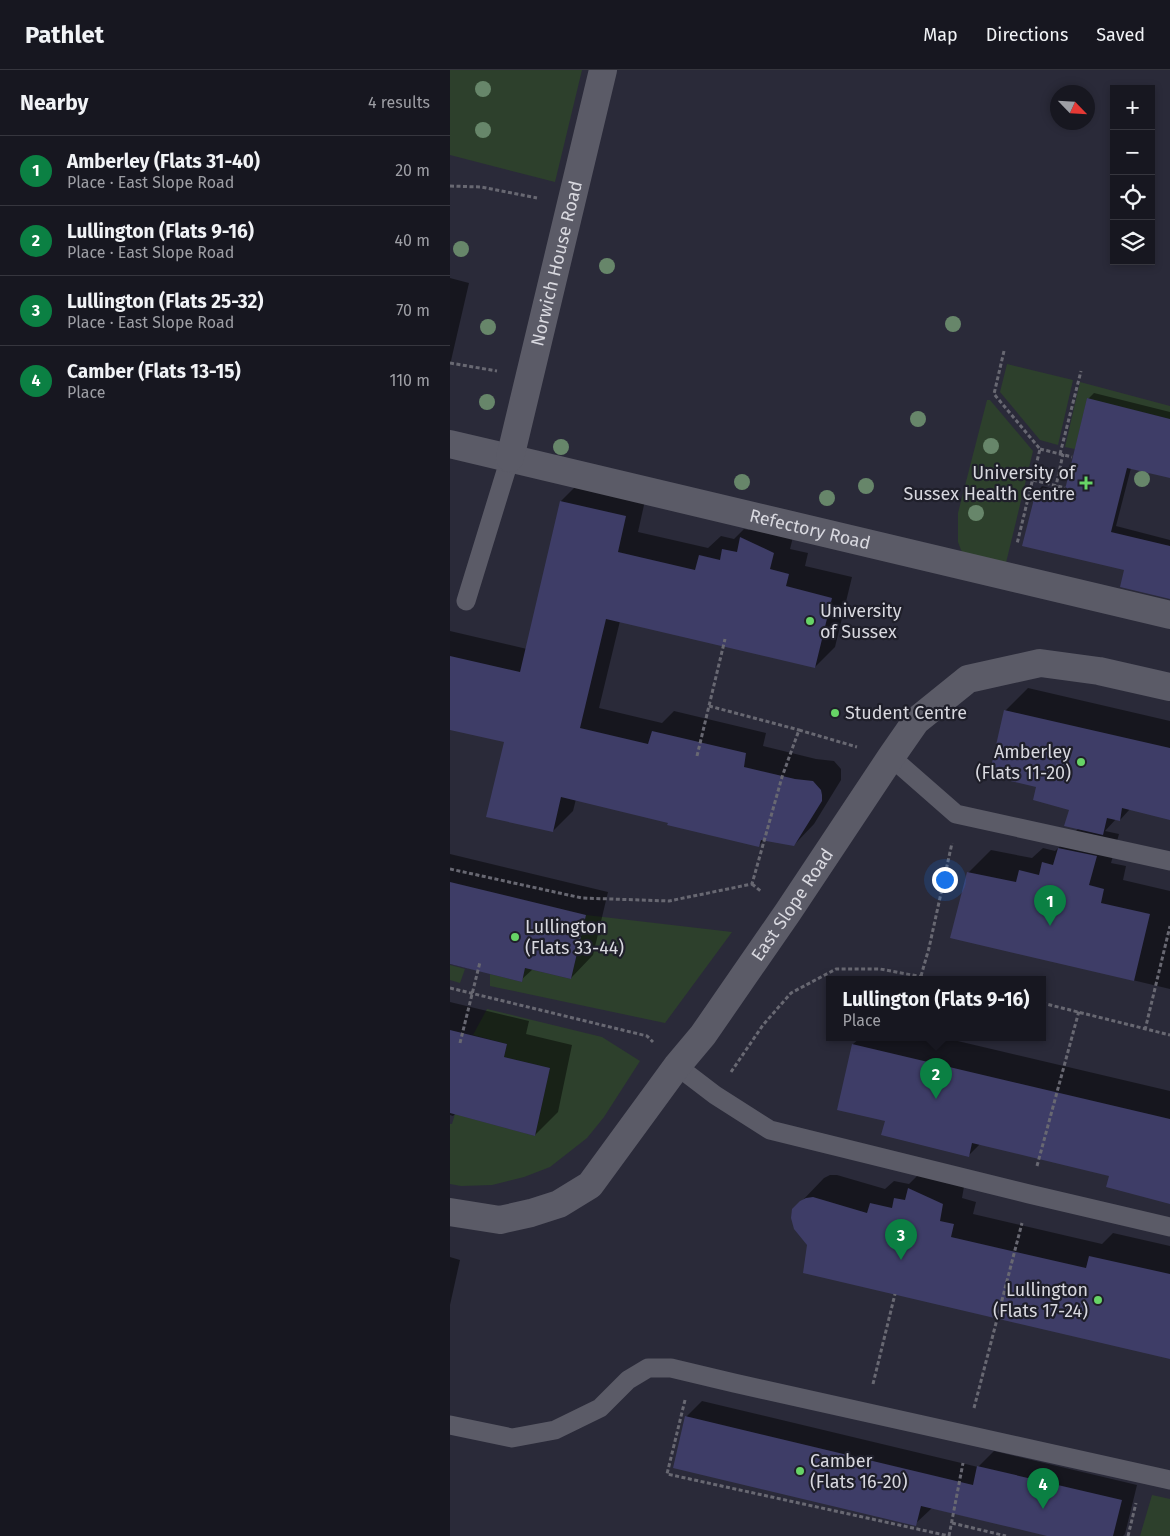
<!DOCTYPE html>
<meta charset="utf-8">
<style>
:root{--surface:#171720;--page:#202029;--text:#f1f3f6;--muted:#9e9fa5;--line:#36363e;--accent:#0b8043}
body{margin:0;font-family:"Fira Sans",sans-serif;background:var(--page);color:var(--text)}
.controls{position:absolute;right:15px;top:15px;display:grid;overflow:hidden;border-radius:0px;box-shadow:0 2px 8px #0003}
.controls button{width:45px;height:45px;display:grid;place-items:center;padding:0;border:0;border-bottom:1px solid var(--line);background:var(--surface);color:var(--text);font:25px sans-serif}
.compass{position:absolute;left:600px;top:15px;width:45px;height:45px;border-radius:50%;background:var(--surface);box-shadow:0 2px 8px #0003;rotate:115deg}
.you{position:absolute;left:494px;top:809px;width:18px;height:18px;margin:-12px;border:4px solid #fff;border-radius:50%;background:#1a73e8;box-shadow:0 0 0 8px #1a73e833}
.badge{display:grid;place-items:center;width:32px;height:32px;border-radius:50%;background:var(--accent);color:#fff;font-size:16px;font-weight:700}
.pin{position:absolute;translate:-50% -41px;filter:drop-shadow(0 1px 2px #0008)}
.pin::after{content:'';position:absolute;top:26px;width:18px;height:15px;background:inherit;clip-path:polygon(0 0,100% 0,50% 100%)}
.popup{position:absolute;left:376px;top:906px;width:220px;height:65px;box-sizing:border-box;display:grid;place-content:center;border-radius:0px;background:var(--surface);filter:drop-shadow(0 1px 4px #0005);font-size:16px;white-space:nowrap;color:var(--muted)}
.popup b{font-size:19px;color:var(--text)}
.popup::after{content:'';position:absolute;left:50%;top:100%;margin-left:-10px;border:10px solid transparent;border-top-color:var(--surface)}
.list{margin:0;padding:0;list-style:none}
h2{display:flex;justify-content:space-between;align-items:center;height:65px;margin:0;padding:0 20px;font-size:21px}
h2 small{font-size:16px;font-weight:400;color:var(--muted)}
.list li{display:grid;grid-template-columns:32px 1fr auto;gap:15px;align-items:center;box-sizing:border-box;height:70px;padding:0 20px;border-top:1px solid var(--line)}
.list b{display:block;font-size:19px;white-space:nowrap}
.list p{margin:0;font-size:16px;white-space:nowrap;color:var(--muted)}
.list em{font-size:16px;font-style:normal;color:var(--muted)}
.icon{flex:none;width:28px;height:28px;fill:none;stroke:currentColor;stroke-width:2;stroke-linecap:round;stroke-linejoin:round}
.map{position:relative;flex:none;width:720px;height:1466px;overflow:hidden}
header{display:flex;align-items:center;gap:30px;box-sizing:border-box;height:70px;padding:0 25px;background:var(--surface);border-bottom:1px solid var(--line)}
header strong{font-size:24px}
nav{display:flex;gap:28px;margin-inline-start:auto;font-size:18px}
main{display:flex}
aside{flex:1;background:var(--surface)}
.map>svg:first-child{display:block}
</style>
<header>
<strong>Pathlet</strong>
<nav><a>Map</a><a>Directions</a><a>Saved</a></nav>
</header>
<main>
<aside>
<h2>Nearby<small>4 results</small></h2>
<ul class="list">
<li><span class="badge">1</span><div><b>Amberley (Flats 31-40)</b><p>Place · East Slope Road</p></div><em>20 m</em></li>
<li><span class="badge">2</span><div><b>Lullington (Flats 9-16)</b><p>Place · East Slope Road</p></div><em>40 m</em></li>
<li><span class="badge">3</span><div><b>Lullington (Flats 25-32)</b><p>Place · East Slope Road</p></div><em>70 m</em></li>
<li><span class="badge">4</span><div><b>Camber (Flats 13-15)</b><p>Place</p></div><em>110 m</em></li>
</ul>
</aside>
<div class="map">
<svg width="720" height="1466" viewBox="0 0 720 1466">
<rect width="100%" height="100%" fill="#1f1f2a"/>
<path fill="#2a2a39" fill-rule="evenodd" d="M0 0H720V1466H0ZM664 19H701V191H664ZM608 22H638V52H608ZM380 910H592V968H380Z"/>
<path fill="#2d402c" d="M0 0H132L105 112 0 85Z
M557 294 623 310 608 375 590 370 550 322Z
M630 312 720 336V349L637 329 625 379 615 377Z
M537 330H540L583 381 555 497 517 489 511 480 508 472V443Z
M136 845 282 862 215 953 40 916V904L72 912 75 898 121 909Z
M0 895 15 899 10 913 0 910Z
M37 939 152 967 190 991 154 1047 137 1068 100 1097 74 1107 42 1115 11 1116 0 1114V1054H2L5 1044 85 1066 100 998 54 987 57 974 23 965Z
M702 1425 720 1429V1466H690Z"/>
<path fill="#0007" d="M0 208 19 213 0 295Z
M644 323 720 342V407L681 398 666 456 720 470V527L676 500 587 422 592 416 615 422 638 329Z
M131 411 196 426 188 462 258 478 271 466 284 469 294 459 299 460 312 447 344 463 340 479 358 483 355 496 402 507 385 577 365 597 170 551 149 638 212 653 224 641 316 663 313 676 366 689 384 691 391 699V710L364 754 344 775 315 769 309 775 219 752 126 729 123 741 103 761 55 671 0 659V561L77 579 111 431Z
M578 618 720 651V749L680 739 670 750 666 749 655 761 669 764 661 793 676 796 673 810 720 821V919L502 867 518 803 541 780 582 788 593 778 605 781 629 758 620 739 587 716 555 641Z
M0 784 158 822 143 885 121 908 83 899 71 910 0 894Z
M0 932 79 951 76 964 122 975 108 1042 85 1065 6 1043 3 1046 0 1045Z
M410 968H495L720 1021V1132L660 1105 530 1074 519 1085 436 1050 389 1039 403 974Z
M380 1105H387L435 1119 444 1111 459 1114 468 1105 515 1111 512 1128 526 1132 523 1144 652 1174 663 1163 720 1176V1287L351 1132 374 1108Z
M0 1187 10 1190 0 1235Z
M252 1331 528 1397 544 1381 687 1415 675 1464 673 1466H603L482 1438 465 1454 236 1347Z"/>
<path fill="#3e3d67" d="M637 328 720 349V408L677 398 661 462 720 476V529L670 517 674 500 572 476 586 421 613 428Z
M110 431 176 446 168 482 245 500 249 485 270 490 272 479 287 482 290 467 324 483 320 499 339 504 336 516 382 528 365 598 156 549 130 658 198 674 202 661 296 683 294 697 345 709 363 711 371 720 372 725V731L344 776 311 770 309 777 217 755 218 753 111 727 103 762 36 747 54 672 0 660V586L70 602Z
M554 640 720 678V750L672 738 670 751 657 748 653 765 614 756 619 740 583 730 586 717 539 706Z
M608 778 647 786 639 815 654 819 651 833 700 844 684 911 500 868 517 802 566 812 569 800 589 805 592 792 603 795Z
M0 812 136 845 121 909 75 898 72 912 0 894Z
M0 960 57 974 54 987 100 998 85 1066 0 1043Z
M402 974 720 1049V1134L656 1117 659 1106 522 1073 519 1087 431 1065 435 1051 387 1040Z
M458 1118 493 1134 490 1151 504 1154 501 1167 636 1198 639 1186 720 1204V1289L353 1203 357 1175 344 1159 341 1148 342 1139 350 1131 356 1128 363 1127 417 1143 420 1133 442 1138 444 1128 455 1130Z
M235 1346 523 1415 527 1396 672 1430 663 1466H597L471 1436 466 1456 223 1398Z"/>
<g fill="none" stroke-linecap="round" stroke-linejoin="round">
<path stroke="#686872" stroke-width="3" stroke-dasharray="4 2.5" stroke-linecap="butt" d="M0 116 31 117 87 128
M554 281 544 324 590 379 567 474
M0 293 47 301
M590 379 622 387
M610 384 631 301
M583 410 615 418
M604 425 613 384
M259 636 349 660
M247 686 275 569
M0 799 132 828 219 831 302 814 332 707 349 660 407 677
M302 814 312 822
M471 906 479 878 502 773
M0 918 197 966 203 972
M592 933 720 965
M695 960 720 856
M10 973 30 892
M281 1002 313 955 341 923 386 899H430L489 910
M587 1096 629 941
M423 1314 445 1224
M235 1330 217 1404 499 1466
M524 1338 572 1153
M502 1453 556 1466
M499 1466 513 1393
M678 1466 686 1433"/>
<path stroke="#5b5b67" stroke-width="19" d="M16 531 60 388
M441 687 506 744 720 791
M227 996 265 1025 320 1060 579 1124 720 1157
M0 1355 62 1368 105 1360 150 1338 178 1310 198 1298H221L284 1313 720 1410"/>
<g stroke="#5b5b67" stroke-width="28">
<path id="s1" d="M0 374 720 545"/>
<path id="s2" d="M60 388 153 0"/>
<path id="s3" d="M0 1142 50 1150 81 1143 109 1134 140 1115 227 996 253 965 338 842 441 687 466 651 518 609 590 593 649 601 720 617"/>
</g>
</g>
<g fill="#67866a">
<circle cx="33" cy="19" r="8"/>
<circle cx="33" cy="60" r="8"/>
<circle cx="11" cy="179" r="8"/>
<circle cx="157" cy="196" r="8"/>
<circle cx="503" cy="254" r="8"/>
<circle cx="38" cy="257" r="8"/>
<circle cx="37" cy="332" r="8"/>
<circle cx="468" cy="349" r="8"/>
<circle cx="541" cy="376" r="8"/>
<circle cx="111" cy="377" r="8"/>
<circle cx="692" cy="409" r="8"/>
<circle cx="292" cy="412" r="8"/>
<circle cx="416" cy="416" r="8"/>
<circle cx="377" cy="428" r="8"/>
<circle cx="526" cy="443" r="8"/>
</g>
<g fill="#67d466" stroke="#1f1f2a" stroke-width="2">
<path d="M633.5 405.5h5v5h5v5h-5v5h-5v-5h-5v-5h5z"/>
<circle cx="360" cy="551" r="5"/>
<circle cx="385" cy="643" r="5"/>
<circle cx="631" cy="692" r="5"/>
<circle cx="65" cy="867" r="5"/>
<circle cx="648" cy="1230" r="5"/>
<circle cx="350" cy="1401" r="5"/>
</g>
<g text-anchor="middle" stroke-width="4.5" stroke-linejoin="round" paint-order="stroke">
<g font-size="18" fill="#d8d8df" stroke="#1f1f2a">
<text dy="6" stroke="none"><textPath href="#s2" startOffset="200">Norwich House Road</textPath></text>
<text dy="6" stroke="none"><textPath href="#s1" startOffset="370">Refectory Road</textPath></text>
<text dy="6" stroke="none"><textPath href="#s3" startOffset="494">East Slope Road</textPath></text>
</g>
<g font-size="18" fill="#d8d8df" stroke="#1f1f2a" text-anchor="start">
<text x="625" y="409" text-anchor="end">University of<tspan x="625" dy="21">Sussex Health Centre</tspan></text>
<text x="370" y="547">University<tspan x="370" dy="21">of Sussex</tspan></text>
<text x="395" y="649">Student Centre</text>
<text x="621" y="688" text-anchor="end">Amberley<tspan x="621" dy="21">(Flats 11-20)</tspan></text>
<text x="75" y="863">Lullington<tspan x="75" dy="21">(Flats 33-44)</tspan></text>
<text x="638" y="1226" text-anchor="end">Lullington<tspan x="638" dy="21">(Flats 17-24)</tspan></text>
<text x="360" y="1397">Camber<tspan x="360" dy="21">(Flats 16-20)</tspan></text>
</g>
</g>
</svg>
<div class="controls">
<button>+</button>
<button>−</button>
<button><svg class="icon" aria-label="locate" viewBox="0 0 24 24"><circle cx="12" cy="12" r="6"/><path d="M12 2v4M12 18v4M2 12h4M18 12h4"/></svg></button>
<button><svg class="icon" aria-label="layers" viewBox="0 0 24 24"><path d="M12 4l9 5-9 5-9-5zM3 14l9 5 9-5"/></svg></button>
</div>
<svg class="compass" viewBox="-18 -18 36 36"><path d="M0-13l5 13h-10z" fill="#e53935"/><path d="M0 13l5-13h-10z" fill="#9e9fa5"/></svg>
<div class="you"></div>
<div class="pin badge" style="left:600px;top:856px">1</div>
<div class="pin badge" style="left:486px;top:1029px">2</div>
<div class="popup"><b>Lullington (Flats 9-16)</b>Place</div>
<div class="pin badge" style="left:451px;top:1190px">3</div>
<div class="pin badge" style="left:593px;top:1439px">4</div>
</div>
</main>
